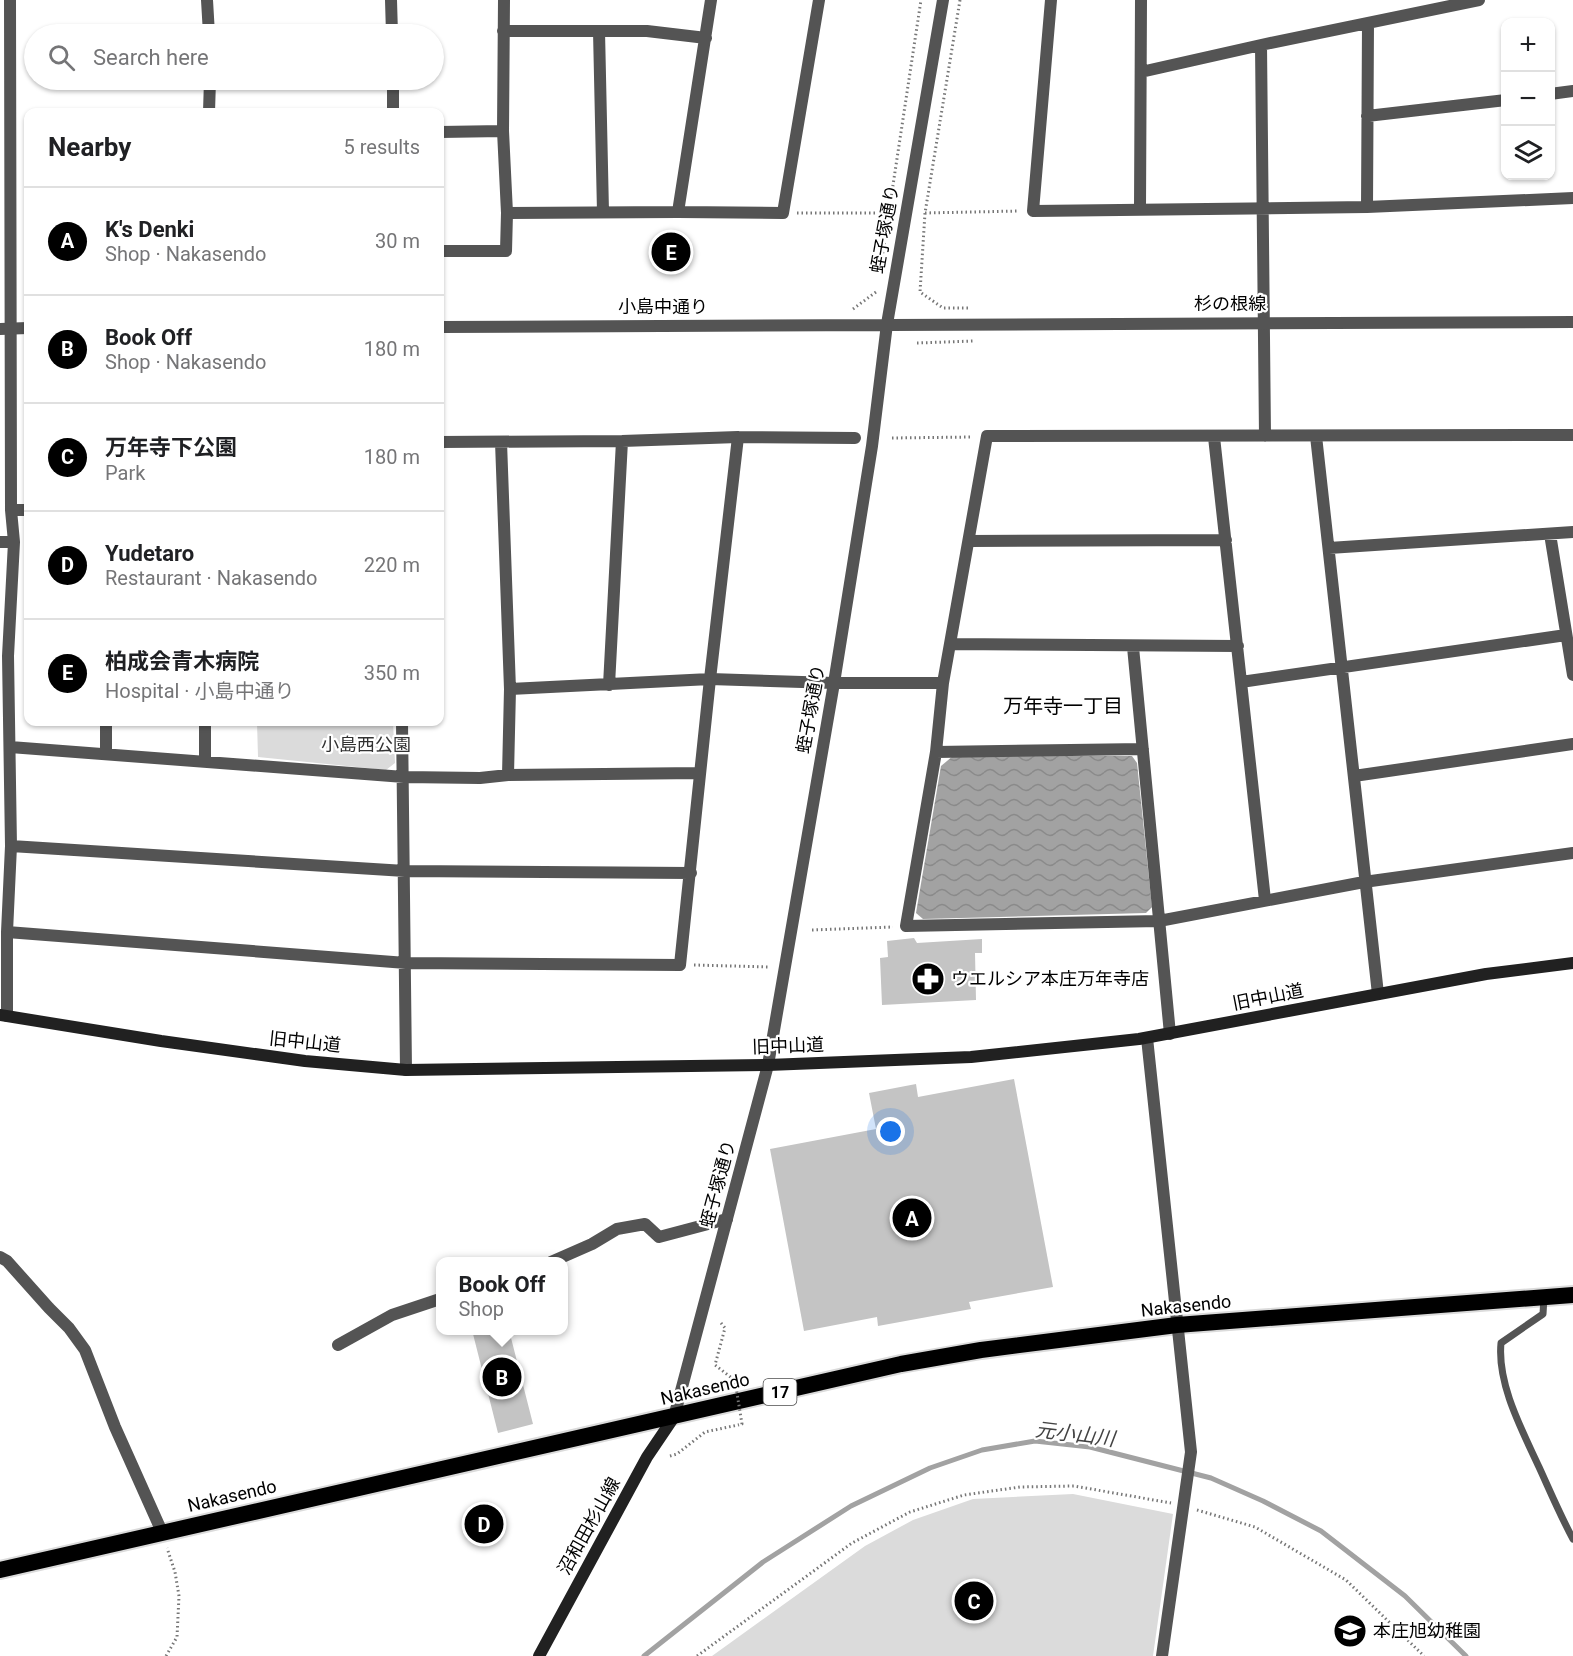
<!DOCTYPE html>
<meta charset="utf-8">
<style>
:root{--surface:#fff;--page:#f6f6f6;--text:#202124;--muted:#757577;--line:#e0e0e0;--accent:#000}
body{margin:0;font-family:Roboto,"Noto Sans JP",sans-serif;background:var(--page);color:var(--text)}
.controls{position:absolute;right:18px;top:18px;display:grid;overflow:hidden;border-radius:12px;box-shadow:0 2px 4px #0004}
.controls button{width:54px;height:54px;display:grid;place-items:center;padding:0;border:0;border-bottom:2px solid var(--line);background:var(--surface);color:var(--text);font:30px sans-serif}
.you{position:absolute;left:891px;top:1132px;width:21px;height:21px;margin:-15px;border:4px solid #fff;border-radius:50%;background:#1a73e8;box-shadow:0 0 0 9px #1a73e833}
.badge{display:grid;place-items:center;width:39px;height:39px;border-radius:50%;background:var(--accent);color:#fff;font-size:20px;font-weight:700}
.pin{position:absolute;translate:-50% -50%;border:3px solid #fff;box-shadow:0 2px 6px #0006}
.popup{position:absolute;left:436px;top:1257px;width:132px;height:78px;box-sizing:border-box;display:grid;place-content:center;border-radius:12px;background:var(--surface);filter:drop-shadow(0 2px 4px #0005);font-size:20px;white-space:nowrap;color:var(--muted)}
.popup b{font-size:22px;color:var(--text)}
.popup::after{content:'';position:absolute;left:50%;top:100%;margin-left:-12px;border:12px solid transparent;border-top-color:var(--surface)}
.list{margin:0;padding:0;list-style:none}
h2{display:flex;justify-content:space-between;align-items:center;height:78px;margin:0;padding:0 24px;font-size:26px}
h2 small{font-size:20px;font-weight:400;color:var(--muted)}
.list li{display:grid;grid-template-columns:39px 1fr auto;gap:18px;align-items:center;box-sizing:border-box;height:108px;padding:0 24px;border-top:2px solid var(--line)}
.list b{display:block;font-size:22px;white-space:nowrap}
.list p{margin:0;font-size:20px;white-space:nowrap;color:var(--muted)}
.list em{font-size:20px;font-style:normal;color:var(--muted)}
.icon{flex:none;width:33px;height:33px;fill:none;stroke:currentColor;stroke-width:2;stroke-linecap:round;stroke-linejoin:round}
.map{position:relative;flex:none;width:1573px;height:1656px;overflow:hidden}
.search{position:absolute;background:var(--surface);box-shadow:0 2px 4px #0004;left:24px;top:24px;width:420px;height:66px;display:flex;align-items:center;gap:15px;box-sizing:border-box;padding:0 21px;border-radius:33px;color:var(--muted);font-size:22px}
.panel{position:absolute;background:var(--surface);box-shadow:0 2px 4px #0004;left:24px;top:108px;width:420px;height:618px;border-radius:12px}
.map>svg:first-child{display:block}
</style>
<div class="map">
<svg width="1573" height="1656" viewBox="0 0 1573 1656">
<defs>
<pattern id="water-waves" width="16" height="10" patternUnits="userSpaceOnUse" patternTransform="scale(1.5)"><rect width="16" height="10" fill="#a2a2a2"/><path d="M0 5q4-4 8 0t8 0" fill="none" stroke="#8a8a8a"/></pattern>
</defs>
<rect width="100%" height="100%" fill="#fff"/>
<path fill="#dbdbdb" d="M257 722H393L395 763 386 770 258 757Z
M1073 1494 1173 1514 1153 1656H712L865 1546 913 1520 973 1499Z"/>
<path fill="url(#water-waves)" d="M953 756H1132L1137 763 1152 907 1146 913 923 919 916 913 941 766Z"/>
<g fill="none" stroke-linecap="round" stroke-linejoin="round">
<path stroke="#a2a2a2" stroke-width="5" d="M644 1656 763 1562 851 1506 930 1468 982 1450 1035 1441 1090 1447 1211 1478 1263 1501 1321 1531 1405 1596 1466 1656"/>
</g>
<path fill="#c4c4c4" d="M914 938 917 943 982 939V953H975L976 1000 882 1005 880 958 888 957 887 941Z
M1014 1079 1053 1287 969 1302 971 1309 878 1326 877 1317 804 1331 770 1149 876 1129 869 1093 916 1084 918 1097Z
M472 1330H509L533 1424 498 1433Z"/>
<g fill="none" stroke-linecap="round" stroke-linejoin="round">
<g stroke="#dbdbdb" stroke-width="20">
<path id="trunk" d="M0 1570 901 1364 981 1350 1177 1325 1573 1295"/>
</g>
<path stroke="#767676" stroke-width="3" stroke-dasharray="1.5 3" stroke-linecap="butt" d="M960 0 925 213 920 292 943 308H968
M797 213H888
M925 213 1019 211
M880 271 921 0
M853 309 876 292
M917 343 974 341
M892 438 973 437
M812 930 893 927
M694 965 769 967
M721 1323 725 1328 715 1365 733 1379
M670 1456 677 1454 705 1432 738 1425
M1197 1510 1255 1527 1346 1580 1424 1656
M166 1656 177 1637 179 1596 175 1572 167 1548
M697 1656 852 1543 910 1512 964 1495 1020 1487 1074 1486 1171 1503"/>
<path stroke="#545454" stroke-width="7" d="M1544 1297 1543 1314 1501 1343C1497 1384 1522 1430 1539 1467 1550 1491 1560 1515 1573 1539"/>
<path stroke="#545454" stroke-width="12" d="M207 0 209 34
M391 0 392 34
M1051 0 1033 211 1367 207 1573 198
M503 31H647L706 38
M599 31 603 212
M1261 45 1265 436
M1141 72 1261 45 1479 0
M393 80V112
M1550 94 1573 91
M209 112 210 80
M1367 116 1506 100
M440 132 503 131
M1367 207 1368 23
M1140 208 1141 0
M678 212 711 0
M507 213 678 212 783 213 819 0
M440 251H506L507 213 503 131 504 0
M1573 435 987 436 943 683 936 752 906 926 1159 921 1364 882 1573 853
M1316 436 1378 994
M1214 437 1265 900
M440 442 622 441 738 437 855 438
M501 442 510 689 508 775
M11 510H28
M1550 534 1573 675
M969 541 1226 540
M0 542H14
M1329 548 1573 532
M950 644 1238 646
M1133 647 1170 1034
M1241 682 1566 635
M609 685 622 441
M510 689 710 679 834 683H943
M106 722V754
M402 722 406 1070
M10 747 404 777 480 778 508 775 700 773
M936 752 1143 749
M205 762V722
M1354 776 1573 744
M11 846 405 871 691 873
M7 932 406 963 680 965 710 679 738 437
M7 1016V932L11 846 8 656 14 542 11 510 10 0
M1147 1038 1191 1452 1162 1656
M0 1257 7 1261 49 1308 69 1328 85 1350 115 1427 162 1532
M551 1262 592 1244 617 1229 645 1224 659 1237 727 1219
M338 1345 392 1315 440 1299"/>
<path stroke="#545454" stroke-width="12" d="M440 327 1573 322
M0 329 28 328
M674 1417 768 1065 834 683 872 446 887 324 943 0"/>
<path stroke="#212121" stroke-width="12" d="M0 1015 161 1041 305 1061 406 1070 768 1065 971 1057 1139 1039 1486 974 1573 963
M539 1656 647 1457 674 1417"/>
<use href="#trunk" stroke="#000" stroke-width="16"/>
<path stroke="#767676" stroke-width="3" stroke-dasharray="1.5 3" stroke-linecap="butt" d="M733 1379 735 1381 742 1424 738 1425"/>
</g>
<defs>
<g id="pharmacy-disc" transform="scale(1.725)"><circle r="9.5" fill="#000" stroke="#fff"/><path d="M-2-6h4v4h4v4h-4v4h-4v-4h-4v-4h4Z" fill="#fff"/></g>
<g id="school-disc" transform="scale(1.725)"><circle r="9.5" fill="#000" stroke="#fff"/><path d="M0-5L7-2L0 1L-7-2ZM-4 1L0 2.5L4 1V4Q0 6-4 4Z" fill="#fff"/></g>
</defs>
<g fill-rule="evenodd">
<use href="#pharmacy-disc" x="928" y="979"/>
<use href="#school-disc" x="1350" y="1631"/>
</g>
<g text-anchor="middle" stroke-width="4.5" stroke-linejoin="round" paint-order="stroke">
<rect fill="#fff" stroke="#4c4c4c" stroke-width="1.5" x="763.5" y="1379" width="33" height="26" rx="4.5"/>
<g font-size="16" font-weight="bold" fill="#000">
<text x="780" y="1398">17</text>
</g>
<g font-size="18" fill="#000" stroke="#fff">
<text transform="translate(885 229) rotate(-80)" y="6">蛭子塚通り</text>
<text x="1230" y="310">杉の根線</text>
<text x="663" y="313">小島中通り</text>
<text transform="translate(811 709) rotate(-80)" y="6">蛭子塚通り</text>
<text transform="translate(1268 997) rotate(-11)" y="6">旧中山道</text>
<text transform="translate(305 1042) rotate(6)" y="6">旧中山道</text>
<text transform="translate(788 1046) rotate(-2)" y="6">旧中山道</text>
<text transform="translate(718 1184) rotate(-75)" y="6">蛭子塚通り</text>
<text transform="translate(1186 1306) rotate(-6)" y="6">Nakasendo</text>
<text transform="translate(705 1389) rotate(-13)" y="6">Nakasendo</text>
<text transform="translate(232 1496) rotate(-13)" y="6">Nakasendo</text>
<text transform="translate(589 1526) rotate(-61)" y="6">沼和田杉山線</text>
</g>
<g font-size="18" fill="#323232" stroke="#fff">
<text x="366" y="751">小島西公園</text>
</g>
<g font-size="18" fill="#000" stroke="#fff" text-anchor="start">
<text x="951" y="985">ウエルシア本庄万年寺店</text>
<text x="1373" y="1637">本庄旭幼稚園</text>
</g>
<g font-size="20" fill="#000" stroke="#fff">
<text x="1063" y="713">万年寺一丁目</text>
</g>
<g font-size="20" font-style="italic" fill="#434343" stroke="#fff">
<text transform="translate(1075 1434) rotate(7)" y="7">元小山川</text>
</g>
</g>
</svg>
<div class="controls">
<button>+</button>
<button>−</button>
<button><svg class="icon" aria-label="layers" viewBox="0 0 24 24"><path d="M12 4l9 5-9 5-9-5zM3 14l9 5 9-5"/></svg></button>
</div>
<div class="you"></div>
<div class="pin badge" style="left:912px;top:1218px">A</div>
<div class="pin badge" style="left:502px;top:1377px">B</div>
<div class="popup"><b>Book Off</b>Shop</div>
<div class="pin badge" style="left:974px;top:1601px">C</div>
<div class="pin badge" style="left:484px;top:1524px">D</div>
<div class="pin badge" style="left:671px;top:252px">E</div>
<div class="search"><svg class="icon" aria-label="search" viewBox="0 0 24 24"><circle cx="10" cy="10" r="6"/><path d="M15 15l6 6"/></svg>Search here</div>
<section class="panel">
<h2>Nearby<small>5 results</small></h2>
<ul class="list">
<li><span class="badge">A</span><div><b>K's Denki</b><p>Shop · Nakasendo</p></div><em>30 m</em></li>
<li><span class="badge">B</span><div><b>Book Off</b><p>Shop · Nakasendo</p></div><em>180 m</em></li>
<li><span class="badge">C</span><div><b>万年寺下公園</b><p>Park</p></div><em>180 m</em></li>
<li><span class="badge">D</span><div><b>Yudetaro</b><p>Restaurant · Nakasendo</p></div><em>220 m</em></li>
<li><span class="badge">E</span><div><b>柏成会青木病院</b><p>Hospital · 小島中通り</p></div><em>350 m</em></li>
</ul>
</section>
</div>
